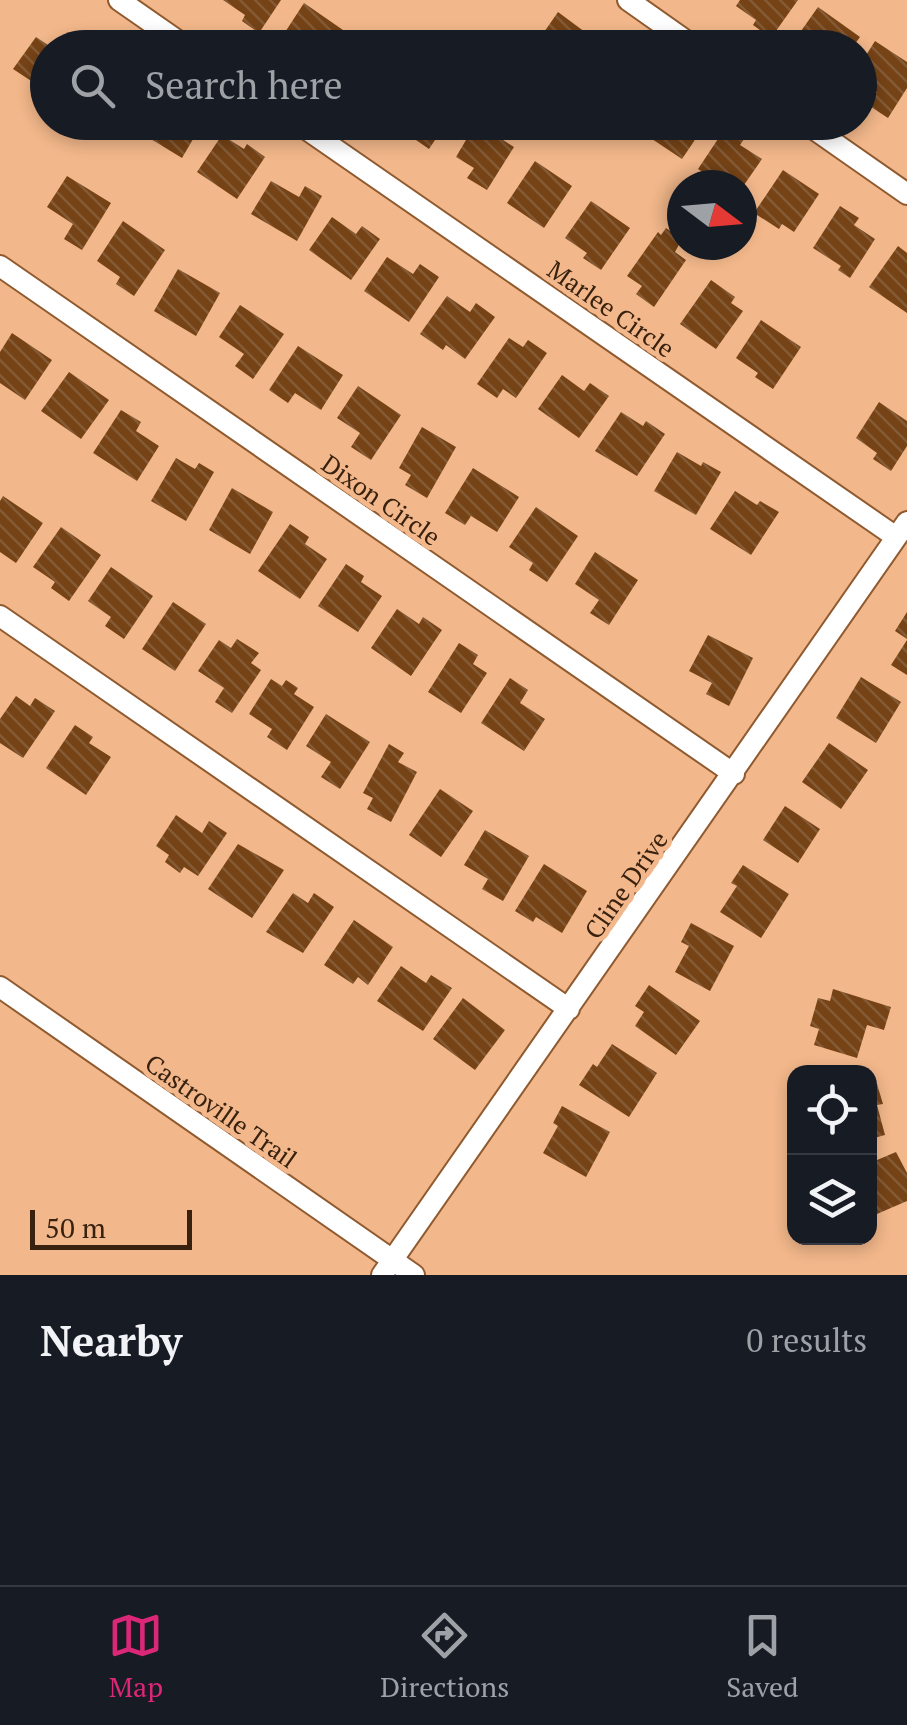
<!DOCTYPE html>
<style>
:root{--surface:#171b24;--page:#20242c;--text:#f1f3f6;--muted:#9ea1a6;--line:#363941;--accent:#db2777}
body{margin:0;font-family:"PT Serif",serif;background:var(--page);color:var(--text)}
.controls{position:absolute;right:30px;bottom:30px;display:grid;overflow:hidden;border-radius:20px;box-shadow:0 5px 15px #0003}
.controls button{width:90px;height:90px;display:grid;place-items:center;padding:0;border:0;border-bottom:2px solid var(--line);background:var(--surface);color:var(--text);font:50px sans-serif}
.compass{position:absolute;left:667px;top:170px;width:90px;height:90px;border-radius:50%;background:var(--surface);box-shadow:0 5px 15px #0003;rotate:106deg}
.scale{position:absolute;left:30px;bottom:25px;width:162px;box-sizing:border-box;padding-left:10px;border:5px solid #38210f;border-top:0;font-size:28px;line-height:35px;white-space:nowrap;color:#38210f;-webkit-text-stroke:8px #f2b78a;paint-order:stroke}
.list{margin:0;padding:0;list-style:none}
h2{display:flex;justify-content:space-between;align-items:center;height:130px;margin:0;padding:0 40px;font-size:42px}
h2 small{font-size:32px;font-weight:400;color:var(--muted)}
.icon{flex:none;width:55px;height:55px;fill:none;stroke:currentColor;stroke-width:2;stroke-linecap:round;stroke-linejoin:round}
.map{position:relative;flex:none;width:907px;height:1275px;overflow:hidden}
.search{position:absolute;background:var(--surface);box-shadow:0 5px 15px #0003;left:30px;right:30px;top:30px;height:110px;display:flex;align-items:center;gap:25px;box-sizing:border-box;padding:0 35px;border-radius:55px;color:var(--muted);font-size:38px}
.sheet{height:310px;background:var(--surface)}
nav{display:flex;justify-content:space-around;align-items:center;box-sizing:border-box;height:140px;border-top:2px solid var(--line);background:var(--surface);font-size:28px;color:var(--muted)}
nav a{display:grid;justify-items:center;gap:5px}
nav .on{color:var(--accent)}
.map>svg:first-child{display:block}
</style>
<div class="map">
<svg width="907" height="1275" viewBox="0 0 907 1275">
<defs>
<pattern id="building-back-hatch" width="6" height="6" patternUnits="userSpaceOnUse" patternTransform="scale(2.5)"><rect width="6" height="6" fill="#764316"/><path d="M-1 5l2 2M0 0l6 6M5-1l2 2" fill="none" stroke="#855b36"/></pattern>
</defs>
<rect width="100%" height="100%" fill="#f2b78a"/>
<path fill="url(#building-back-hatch)" d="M223 0H281L259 33 242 21 245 15Z
M740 0H798L771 38 753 25 756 20 736 6Z
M304 3 343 30 331 48H290L280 40Z
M818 7 860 37 852 48H803L794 41Z
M558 12 593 38 586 48H533Z
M36 37 48 45V92L13 69Z
M875 41 907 62V88L888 118 868 105 877 92 860 80V65Z
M147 122H203L182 158 141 133Z
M390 122H447L429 149Z
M645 122H702L705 125 682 159 640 131Z
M476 123 514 147 487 190 467 178 474 168 456 157Z
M726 127 744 139 740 145 762 159 744 185H722L698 169Z
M222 135 244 149 247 144 265 157 237 199 197 172Z
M535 161 572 186 544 228 507 203Z
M783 170 819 194 794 232 782 224 779 229 754 213Z
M67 176 111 203 82 250 64 239 73 224 47 207Z
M271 181 299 197 305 186 322 196 297 241 251 214Z
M591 201 630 228 601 270 583 258 587 253 565 238Z
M840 206 859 218 854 225 875 239 850 278 838 270 841 266 813 248Z
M332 217 356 234 362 226 380 239 351 280 309 250Z
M123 221 165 250 134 296 116 284 120 277 97 261Z
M666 228 682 239 675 252 686 260 654 307 636 294 642 286 627 276 658 232 661 235Z
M898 246 907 253V313L869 287Z
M387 257 413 274 420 264 439 277 409 322 364 291Z
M178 269 220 293 196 336 154 311Z
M711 280 735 297 731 303 743 311 716 349 680 324Z
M447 296 470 312 476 303 495 317 465 359 446 345 443 350 420 334Z
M240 305 284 334 253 379 235 366 244 354 219 337Z
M761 320 801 347 773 389 755 377 758 373 736 358Z
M12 333 52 360 25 400 0 383V352Z
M509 338 523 347 528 340 547 353 516 398 503 389 497 398 477 384Z
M298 346 343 375 321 410 295 393 288 403 269 390Z
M69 372 109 400 81 439 41 411Z
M562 375 584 391 590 383 609 396 579 438 538 409Z
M358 386 401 415 371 460 351 447 360 433 337 418Z
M879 402 907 421V446L891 471 873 459 877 453 856 438Z
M121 410 141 422 136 431 159 446 137 481 93 453Z
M621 412 643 426 646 421 665 434 637 476 595 451Z
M422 427 456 447 427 498 405 485 411 475 399 468Z
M677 452 701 466 703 462 721 472 696 515 654 491Z
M176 458 195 469 199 463 214 472 186 521 151 501Z
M473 468 519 497 497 532 471 516 465 525 445 513Z
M232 488 273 512 250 554 209 530Z
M735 491 757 505 760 501 779 512 751 555 710 529Z
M3 496 43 523 16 563 0 552V501Z
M536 507 578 536 547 582 529 570 533 563 509 547Z
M290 524 309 537 305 544 327 559 300 599 258 571Z
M61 527 101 555 69 601 51 588 55 582 33 567Z
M595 552 638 580 609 625 590 613 599 600 575 584Z
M346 564 364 576 361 582 382 596 358 632 318 606Z
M111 567 153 596 124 639 105 626 111 617 88 601Z
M173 602 206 624 175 671 142 649Z
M397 609 419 624 423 617 442 630 411 676 371 648Z
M907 612V639L895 631Z
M708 635 753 658 729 706 706 694 712 683 689 671Z
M237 639 259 653 251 663 261 670 232 713 215 702 224 688 198 671 219 640 231 648Z
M907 640V675L891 665Z
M459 643 478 655 473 664 487 673 461 713 428 692Z
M861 677 901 702 876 743 836 718Z
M510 678 528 690 520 703 545 719 524 751 481 723Z
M271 679 282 686 286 680 298 688 294 694 314 707 287 750 267 737 272 729 249 714Z
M16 696 30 706 35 698 55 711 23 758 0 743V719Z
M326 714 370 742 340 789 321 777 331 762 306 746Z
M75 725 93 737 89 743 111 757 86 795 46 768Z
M829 743 868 770 841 809 802 782Z
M389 744 404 753 398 762 417 772 391 822 367 809 373 798 363 793Z
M440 789 473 811 441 857 409 835Z
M785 806 820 829 798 863 763 840Z
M176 815 202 833 209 821 227 833 198 876 184 867 180 873 165 862 169 855 156 846Z
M485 830 529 856 503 901 482 889 488 879 464 865Z
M238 844 284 870 252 918 208 889Z
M544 864 587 891 562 933 536 917 533 922 515 911Z
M743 865 789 894 761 938 720 912 737 886 731 883Z
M293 893 308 903 314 893 334 907 303 953 266 932Z
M354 920 393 947 368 985 358 977 353 984 324 965Z
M691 923 734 946 710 991 675 972 689 946 681 942Z
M401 966 426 983 431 975 452 988 423 1031 377 1001Z
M649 985 700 1021 676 1055 635 1026 644 1012 635 1006Z
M833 989 891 1007 884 1030 867 1025 857 1058 814 1045 819 1029 810 1026 818 998 830 1001Z
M463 998 505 1030 475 1070 433 1039Z
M612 1044 657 1073 629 1117 579 1085 593 1064 597 1067Z
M877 1084 883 1104 877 1105 885 1135 870 1139V1086Z
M562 1106 610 1132 586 1177 543 1153 558 1126 553 1123Z
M896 1152 907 1173V1201L870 1217V1163Z"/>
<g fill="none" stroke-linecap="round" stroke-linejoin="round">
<g stroke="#8f5a2f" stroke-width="24">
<path id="minor" d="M119 0 188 48
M628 0 696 48
M296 122 896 537
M804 122 907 194
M0 266 734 774
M0 616 569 1009
M0 987 414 1275
M382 1275 907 522"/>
</g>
<use href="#minor" stroke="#fff" stroke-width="20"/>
</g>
<g text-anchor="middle" stroke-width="10" stroke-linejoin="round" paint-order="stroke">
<g font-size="25" fill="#38210f" stroke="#f2b78a">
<text transform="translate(611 309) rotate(35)" y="9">Marlee Circle</text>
<text transform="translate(381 500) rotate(35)" y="9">Dixon Circle</text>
<text transform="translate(626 885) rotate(-55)" y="9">Cline Drive</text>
<text transform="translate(221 1111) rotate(35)" y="9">Castroville Trail</text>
</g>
</g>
</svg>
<div class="controls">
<button><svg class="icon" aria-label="locate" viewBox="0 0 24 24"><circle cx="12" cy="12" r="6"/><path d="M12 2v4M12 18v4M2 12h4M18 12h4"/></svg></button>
<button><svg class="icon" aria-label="layers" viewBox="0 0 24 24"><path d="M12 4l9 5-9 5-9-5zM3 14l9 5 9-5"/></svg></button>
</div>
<svg class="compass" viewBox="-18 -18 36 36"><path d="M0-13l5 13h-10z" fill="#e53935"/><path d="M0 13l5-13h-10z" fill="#9ea1a6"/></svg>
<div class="scale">50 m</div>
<div class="search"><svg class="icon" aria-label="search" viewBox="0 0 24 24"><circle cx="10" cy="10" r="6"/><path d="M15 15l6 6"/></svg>Search here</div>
</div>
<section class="sheet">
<h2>Nearby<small>0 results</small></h2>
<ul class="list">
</ul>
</section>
<nav>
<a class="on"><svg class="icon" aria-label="map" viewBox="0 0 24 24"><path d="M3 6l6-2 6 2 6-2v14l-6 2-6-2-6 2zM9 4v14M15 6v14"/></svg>Map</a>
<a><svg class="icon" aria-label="directions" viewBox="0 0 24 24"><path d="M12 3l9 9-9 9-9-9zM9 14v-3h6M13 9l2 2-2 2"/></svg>Directions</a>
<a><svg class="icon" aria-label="saved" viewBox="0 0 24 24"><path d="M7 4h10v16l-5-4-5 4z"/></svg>Saved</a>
</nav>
